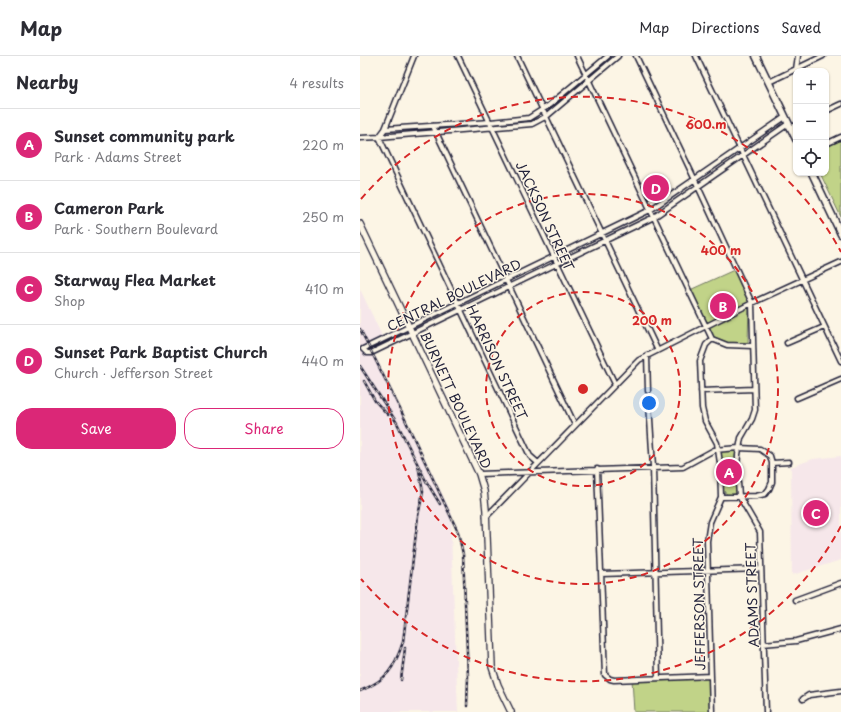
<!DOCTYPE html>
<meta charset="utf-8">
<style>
:root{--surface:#fff;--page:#f7f7f7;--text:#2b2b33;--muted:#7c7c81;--line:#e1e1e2;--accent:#db2777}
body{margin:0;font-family:"Playpen Sans",sans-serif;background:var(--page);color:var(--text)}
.controls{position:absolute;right:12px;top:12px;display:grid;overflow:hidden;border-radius:8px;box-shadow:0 1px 3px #0004}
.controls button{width:36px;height:36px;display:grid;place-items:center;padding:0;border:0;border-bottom:1px solid var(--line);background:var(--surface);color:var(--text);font:20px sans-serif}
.you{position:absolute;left:289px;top:347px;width:14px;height:14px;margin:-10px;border:3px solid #fff;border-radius:50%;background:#1a73e8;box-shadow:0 0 0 6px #1a73e833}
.badge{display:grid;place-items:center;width:26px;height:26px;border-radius:50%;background:var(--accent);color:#fff;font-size:13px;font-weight:700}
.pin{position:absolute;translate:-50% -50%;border:2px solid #fff;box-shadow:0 1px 4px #0006}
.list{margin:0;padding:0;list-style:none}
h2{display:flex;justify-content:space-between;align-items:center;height:52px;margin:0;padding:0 16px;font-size:17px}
h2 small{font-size:13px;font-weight:400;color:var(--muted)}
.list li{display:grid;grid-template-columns:26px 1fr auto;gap:12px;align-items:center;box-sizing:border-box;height:72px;padding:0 16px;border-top:1px solid var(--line)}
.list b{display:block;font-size:15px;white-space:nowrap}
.list p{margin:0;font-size:13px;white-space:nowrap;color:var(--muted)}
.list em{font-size:13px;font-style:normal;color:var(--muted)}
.actions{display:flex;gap:8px;padding:12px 16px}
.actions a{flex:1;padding:9px 0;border:1px solid var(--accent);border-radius:16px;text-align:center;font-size:14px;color:var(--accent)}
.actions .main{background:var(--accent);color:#fff}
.icon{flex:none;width:22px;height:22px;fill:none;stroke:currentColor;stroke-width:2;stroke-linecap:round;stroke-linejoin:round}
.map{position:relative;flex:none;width:481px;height:656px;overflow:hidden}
header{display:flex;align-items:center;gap:24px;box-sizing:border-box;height:56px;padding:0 20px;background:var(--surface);border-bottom:1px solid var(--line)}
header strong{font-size:19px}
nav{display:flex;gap:22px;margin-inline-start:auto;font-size:14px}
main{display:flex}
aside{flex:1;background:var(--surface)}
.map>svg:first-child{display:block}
</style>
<header>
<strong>Map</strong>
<nav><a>Map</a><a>Directions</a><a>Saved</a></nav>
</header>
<main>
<aside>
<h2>Nearby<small>4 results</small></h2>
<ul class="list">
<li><span class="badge">A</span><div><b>Sunset community park</b><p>Park · Adams Street</p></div><em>220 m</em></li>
<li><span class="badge">B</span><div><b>Cameron Park</b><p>Park · Southern Boulevard</p></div><em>250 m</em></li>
<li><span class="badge">C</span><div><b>Starway Flea Market</b><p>Shop</p></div><em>410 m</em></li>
<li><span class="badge">D</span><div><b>Sunset Park Baptist Church</b><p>Church · Jefferson Street</p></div><em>440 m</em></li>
</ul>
<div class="actions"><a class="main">Save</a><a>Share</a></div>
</aside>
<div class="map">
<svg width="481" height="656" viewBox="0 0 481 656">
<rect width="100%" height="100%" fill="#fcf5e5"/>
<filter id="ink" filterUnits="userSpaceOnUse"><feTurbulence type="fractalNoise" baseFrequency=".025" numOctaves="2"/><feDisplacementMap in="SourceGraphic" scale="8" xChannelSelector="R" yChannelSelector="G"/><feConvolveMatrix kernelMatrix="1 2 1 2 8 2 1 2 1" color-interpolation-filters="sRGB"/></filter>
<g filter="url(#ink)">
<path fill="#f6e7ea" d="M0 233 22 280 9 287 92 458 91 479 98 656H0Z
M481 400V504L432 519 431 411 453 403Z"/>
<path fill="#c1d388" stroke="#727a62" d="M481 84V161L460 117H466V91Z
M374 214 389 246 388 287H366L352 280 330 234Z
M363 394H372L376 397 378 435 375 438 368 439 362 434 360 398Z
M351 620 352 656H274L272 623Z"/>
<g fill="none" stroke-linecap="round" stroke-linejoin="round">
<g stroke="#22223b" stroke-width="7">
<path id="minor" d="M98 0 255 328
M157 0 297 293
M217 0 352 283
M276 0 335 124 392 247 395 354 392 363 381 382 378 399 377 413 379 440 400 476 406 656
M336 0 481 305
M436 13 438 0
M409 26 463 0
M466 55 481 48
M425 61 290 154 3 293 7 297H11L294 161 428 68
M73 70 215 369
M431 72 436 69
M25 73 54 0
M0 82 19 81 25 73 130 66 169 62 188 50 248 0
M466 88 481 81
M352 283 346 289 340 305 342 352 345 365 357 387 360 407 361 441 350 466 347 485 352 656
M352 283 367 289 392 290
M427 287 464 271
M287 299 288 335
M341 335 394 333
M437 342 481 323
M289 347 293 411 298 622
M178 407 170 400 19 81 172 68 187 60 258 0
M412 407 429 406
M237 413 245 619 250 623 254 624 351 620
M119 418 323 411 354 394 379 392 400 393 410 400 412 407V426L409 433 405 438 396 440 361 441
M126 461 279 304 392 247 481 206
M241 518 401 513
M435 544 481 527
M403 588 436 585 481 573
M443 643 449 639 481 635"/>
</g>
<g stroke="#22223b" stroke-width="8">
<path id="major" d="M0 168 119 418 124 435 126 454 132 611 138 629 151 656"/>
</g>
<g stroke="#22223b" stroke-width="9">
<path id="highway" d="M396 0 436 83
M452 117 481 178"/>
</g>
<use href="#minor" stroke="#fcf5e5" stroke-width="4"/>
<use href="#major" stroke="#fcf5e5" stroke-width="5.5"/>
<use href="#highway" stroke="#fcf5e5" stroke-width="6"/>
<g stroke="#22223b" stroke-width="2.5">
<path id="rail" d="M0 273 42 357 98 476 103 498 104 522 108 621 107 650
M0 310 37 367 66 425 80 448
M4 325 15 345 28 359
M41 624 45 592
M0 635C27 624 34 613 43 586L58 460 63 436 58 409"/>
</g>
<use href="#rail" stroke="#fcf5e5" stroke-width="1" stroke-dasharray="3" stroke-linecap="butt"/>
</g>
</g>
<g fill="none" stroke="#d62828" stroke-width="2" stroke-dasharray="7 5">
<circle cx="223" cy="333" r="97"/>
<circle cx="223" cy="333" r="195"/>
<path d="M481 470A292 292 0 0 1 1 523M1 143A292 292 0 0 1 481 196"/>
</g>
<g text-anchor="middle" stroke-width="3" stroke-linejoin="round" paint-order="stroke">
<g font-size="13" fill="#22223b" stroke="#fcf5e5">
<text transform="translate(185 160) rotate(65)" y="5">JACKSON STREET</text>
<text transform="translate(94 239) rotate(-26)" y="5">CENTRAL BOULEVARD</text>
<text transform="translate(137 306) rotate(65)" y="5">HARRISON STREET</text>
<text transform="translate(96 344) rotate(65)" y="5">BURNETT BOULEVARD</text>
<text transform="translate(392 539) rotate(-92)" y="5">ADAMS STREET</text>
<text transform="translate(339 548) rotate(-91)" y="5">JEFFERSON STREET</text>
</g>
</g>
<circle cx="223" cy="333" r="6" fill="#d62828" stroke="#fcf5e5" stroke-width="2"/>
<g font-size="12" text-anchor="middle" font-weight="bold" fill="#d62828" stroke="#fcf5e5" stroke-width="3" stroke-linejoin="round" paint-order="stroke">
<text x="346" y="73">600 m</text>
<text x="361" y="199">400 m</text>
<text x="292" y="269">200 m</text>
</g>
</svg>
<div class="controls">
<button>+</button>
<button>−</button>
<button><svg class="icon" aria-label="locate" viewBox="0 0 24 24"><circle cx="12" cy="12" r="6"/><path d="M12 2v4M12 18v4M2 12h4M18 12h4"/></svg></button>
</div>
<div class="you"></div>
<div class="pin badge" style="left:369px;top:416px">A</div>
<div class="pin badge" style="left:363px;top:250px">B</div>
<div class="pin badge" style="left:456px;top:457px">C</div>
<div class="pin badge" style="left:296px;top:132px">D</div>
</div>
</main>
